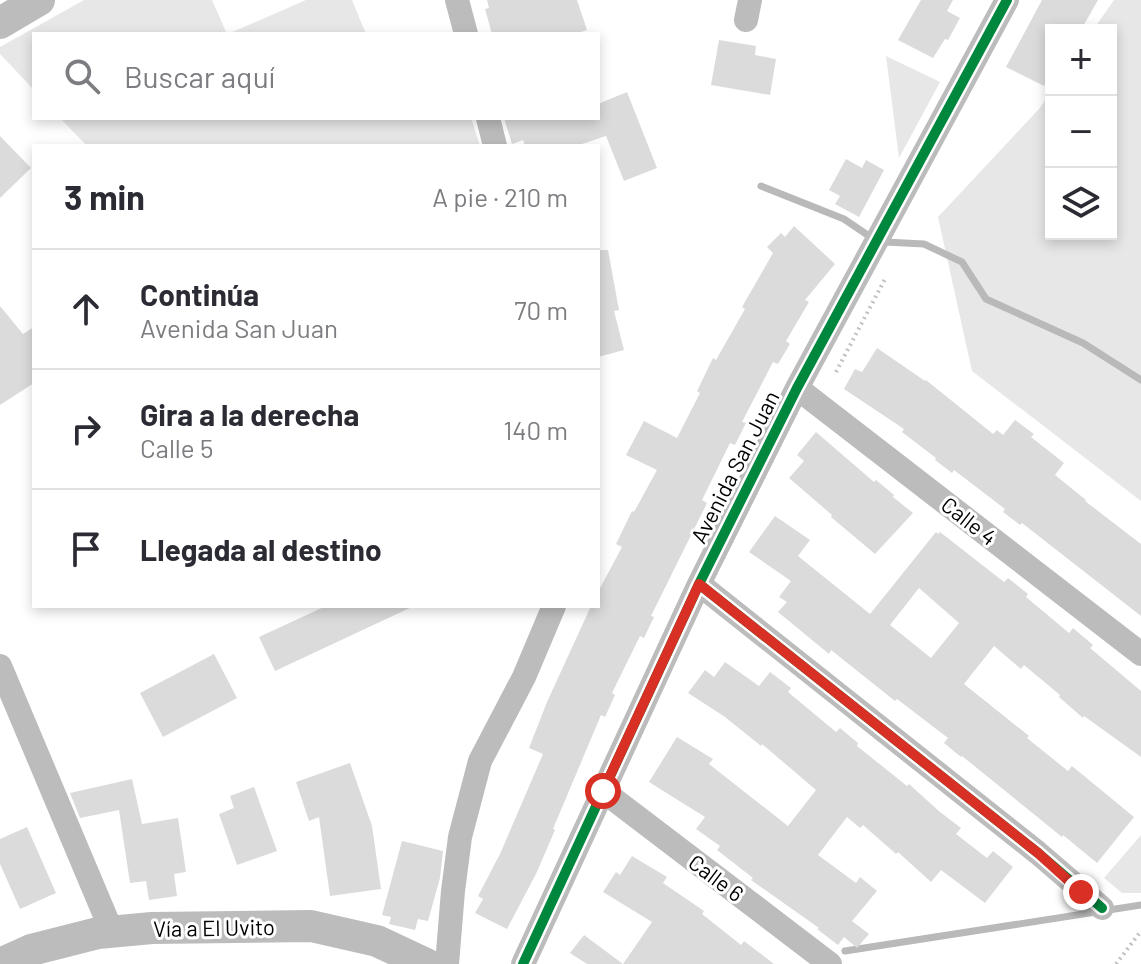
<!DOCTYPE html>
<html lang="es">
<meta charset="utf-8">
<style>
:root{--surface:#fff;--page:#f2f2f3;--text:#2b2b33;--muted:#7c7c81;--line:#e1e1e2}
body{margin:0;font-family:Barlow,sans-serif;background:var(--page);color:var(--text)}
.controls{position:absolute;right:24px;top:24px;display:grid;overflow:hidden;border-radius:0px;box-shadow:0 4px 12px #0003}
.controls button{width:72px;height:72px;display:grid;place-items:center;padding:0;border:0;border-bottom:2px solid var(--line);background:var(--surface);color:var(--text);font:40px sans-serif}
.stop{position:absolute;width:24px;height:24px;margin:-18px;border:6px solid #d93025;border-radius:50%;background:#fff}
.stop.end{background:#d93025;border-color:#fff;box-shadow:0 2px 8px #0008}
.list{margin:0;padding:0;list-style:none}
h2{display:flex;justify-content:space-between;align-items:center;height:104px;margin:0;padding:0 32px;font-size:34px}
h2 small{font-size:26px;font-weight:400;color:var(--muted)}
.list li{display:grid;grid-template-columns:52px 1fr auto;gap:24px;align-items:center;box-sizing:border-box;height:120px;padding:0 32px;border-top:2px solid var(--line)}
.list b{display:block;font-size:30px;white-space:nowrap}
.list p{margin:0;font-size:26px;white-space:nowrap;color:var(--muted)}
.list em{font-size:26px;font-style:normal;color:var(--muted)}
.icon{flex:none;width:44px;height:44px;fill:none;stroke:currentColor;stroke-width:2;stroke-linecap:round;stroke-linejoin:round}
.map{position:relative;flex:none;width:1141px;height:964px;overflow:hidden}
.search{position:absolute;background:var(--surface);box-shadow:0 4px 12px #0003;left:32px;top:32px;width:568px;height:88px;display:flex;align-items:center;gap:20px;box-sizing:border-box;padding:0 28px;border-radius:0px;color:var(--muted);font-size:30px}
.panel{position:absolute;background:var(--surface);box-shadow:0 4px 12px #0003;left:32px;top:144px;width:568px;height:464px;border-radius:0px}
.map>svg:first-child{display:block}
</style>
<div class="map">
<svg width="1141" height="964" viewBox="0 0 1141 964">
<rect width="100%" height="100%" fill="#fff"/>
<path fill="#e7e7e7" d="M84 0H212L227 34H34V90L0 54V47Z
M306 0H352L366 34H228Z
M1114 0H1141V501L972 371 938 217 1039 109 1051 92V234H1111V30H1093Z
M886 56 940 82 899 158Z
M60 118H471L480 146H87Z
M1141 835V893H1122L1104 878Z"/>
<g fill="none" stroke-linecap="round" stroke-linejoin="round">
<path stroke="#b9b9b9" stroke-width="7" d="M761 186 844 219 866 234 885 242 924 244 962 262 986 299 1083 343 1141 380
M845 951 1141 905"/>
</g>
<path fill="#dbdbdb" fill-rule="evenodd" d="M487 0H577L587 30 575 34H492L485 9 489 8Z
M921 0H953L947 11 960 18 948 40 945 39 933 58 898 40Z
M1042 0H1098L1081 30H1051V72L1044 86 1006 67Z
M719 40 756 46 755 55 776 59 770 95 711 85Z
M627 92 657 168 624 181 606 136 576 146H525L523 140 512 144 504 118H598V104Z
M0 136 31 168 0 198Z
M846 159 862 168 866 160 884 170 859 217 835 204 840 196 829 190Z
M794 226 835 264 805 300 809 302 786 341 790 344 778 364 773 362 742 422 746 423 735 445 730 443 702 500 707 503 651 616 654 617 644 638 640 636 612 693 615 695 605 717 601 715 553 829 555 830 536 874 507 929 475 913 483 899 478 896 500 854 543 754 529 748 547 702 591 606H598V592L622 547 616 544 632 511 634 512 657 470 626 455 644 421 677 438 700 393 697 391 713 358 716 360 745 309 742 307 773 253 767 247 781 233 785 237Z
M598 250H608L619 310 614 311 624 350 598 357Z
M0 306 23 334 34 327V383L0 405Z
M877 348 925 381 926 380 993 434 997 430 1003 435 1015 420 1034 434 1031 437 1064 463 1055 475 1086 500 1085 501 1141 544V616L1022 523 1020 525 1003 512 1005 509 954 470 952 473 935 460 936 458 902 432 904 429 844 389 855 369 862 372Z
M816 432 874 482 876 480 894 495 893 497 913 513 875 554 831 517 832 515 789 478 804 461 797 455Z
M775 516 810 540 798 556 870 614 936 532 938 534 940 532 1004 582 1008 578 1028 594 1026 597 1069 633 1073 628 1093 645 1090 648 1141 691V757L1084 716 1083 718 1059 697 1060 695 1024 665 1021 669 994 646 964 684 1029 736 1027 738 1068 771 1072 766 1134 817 1097 863 1063 835 1062 837 962 756 961 757 944 743 948 738 897 699 895 701 831 650 829 654 778 612 787 602 779 597 791 581 749 552ZM919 588 959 623 931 658 890 625Z
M326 606H414L275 671 259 637Z
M214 654 237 698 163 737 140 693Z
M725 662 759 686 770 672 791 688 788 692 836 732 840 728 858 743 857 746 907 786 909 784 940 812 961 828 956 834 987 858 993 851 1013 867 985 903 941 870 931 882 898 852 896 854 863 825 860 828 847 817 818 855 856 883 860 877 877 891 852 921 869 934 857 948 844 937 838 945 817 929 819 928 751 880 753 878 717 850 720 846 696 829 705 817 649 782 677 737 713 759 709 764 788 826 816 790 762 744 761 746 725 717 688 693 705 670 714 677Z
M350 763 372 826 381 889 330 896 319 817 309 821 296 782Z
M132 779 142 824 178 818 186 872 174 874 177 896 149 900 146 881 130 883 119 810 80 818 70 793Z
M254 787 277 851 237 865 219 814 234 808 230 796Z
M27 827 56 893 20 909 0 864V839Z
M402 841 443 851 440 878 428 921 418 919 415 930 389 924 391 917 382 915Z
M632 856 667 877 663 883 704 911 702 914 741 945 744 941 774 964H587L570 953 584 935 623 964 652 922 603 892 616 872 620 875Z"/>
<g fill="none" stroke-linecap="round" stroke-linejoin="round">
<path stroke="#c2c2c2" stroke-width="4" stroke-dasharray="2 4" stroke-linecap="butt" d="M836 372 885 279
M1116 964 1141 931"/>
<path stroke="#bcbcbc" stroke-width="24" d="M457 0 466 34
M746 20 750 0
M488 118 495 146
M797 388 1141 654
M699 584 1038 853 1102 908
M0 666 112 932
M603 791 830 964
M447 964 453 891 460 837 480 761 524 677 554 606
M523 964 699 584 797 388 1007 0"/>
<path stroke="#bcbcbc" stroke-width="32" d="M0 23 39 0
M0 964 31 950 98 933 152 928 311 926 377 941 426 964"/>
<g stroke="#fff" stroke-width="15">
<path id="cycleway" d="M699 584 1038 853 1102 908
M523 964 699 584 797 388 1007 0"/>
</g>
<use href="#cycleway" stroke="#00873e" stroke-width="10"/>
</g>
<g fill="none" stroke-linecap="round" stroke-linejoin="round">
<path stroke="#d93025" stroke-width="10" d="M603 791 699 584 1038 853 1081 892"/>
</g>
<g text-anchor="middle" stroke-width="6" stroke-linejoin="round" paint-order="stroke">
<g font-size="22" fill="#000" stroke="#fff">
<text transform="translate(735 467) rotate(-63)" y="8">Avenida San Juan</text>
<text transform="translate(969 521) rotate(38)" y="8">Calle 4</text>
<text transform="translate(716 878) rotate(37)" y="8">Calle 6</text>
<text transform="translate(214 928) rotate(-1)" y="8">Vía a El Uvito</text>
</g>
</g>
</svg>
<div class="controls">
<button>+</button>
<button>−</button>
<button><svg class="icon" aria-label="layers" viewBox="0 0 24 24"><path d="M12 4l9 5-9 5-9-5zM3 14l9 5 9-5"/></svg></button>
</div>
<div class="stop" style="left:603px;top:791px"></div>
<div class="stop end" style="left:1081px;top:892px"></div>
<div class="search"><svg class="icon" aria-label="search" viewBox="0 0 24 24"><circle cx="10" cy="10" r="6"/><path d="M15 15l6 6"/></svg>Buscar aquí</div>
<section class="panel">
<h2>3 min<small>A pie · 210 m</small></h2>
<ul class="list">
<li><svg class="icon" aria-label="ahead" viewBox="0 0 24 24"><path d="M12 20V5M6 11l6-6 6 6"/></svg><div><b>Continúa</b><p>Avenida San Juan</p></div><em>70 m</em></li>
<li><svg class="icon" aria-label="right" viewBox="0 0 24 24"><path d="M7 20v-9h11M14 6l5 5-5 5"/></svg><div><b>Gira a la derecha</b><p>Calle 5</p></div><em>140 m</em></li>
<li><svg class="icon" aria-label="arrive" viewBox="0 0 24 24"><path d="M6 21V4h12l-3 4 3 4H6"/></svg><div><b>Llegada al destino</b></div></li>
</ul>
</section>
</div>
